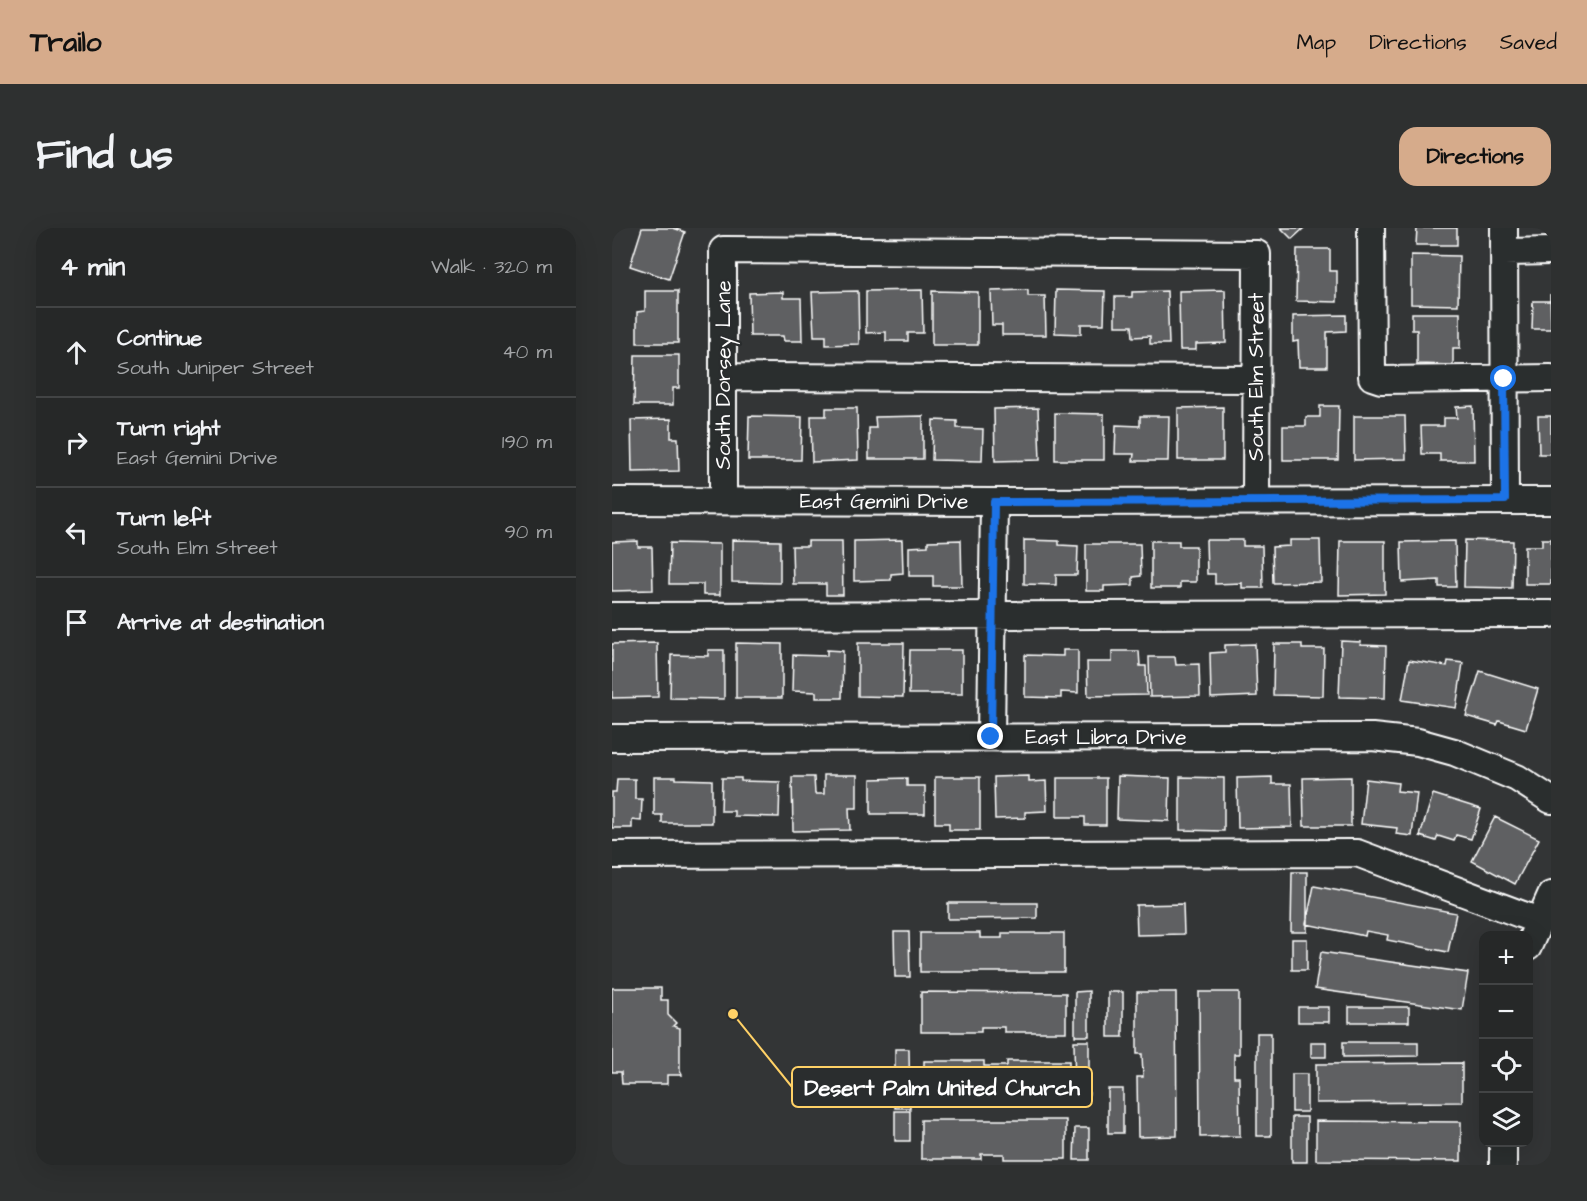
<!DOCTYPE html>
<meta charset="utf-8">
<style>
:root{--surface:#262828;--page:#2e3030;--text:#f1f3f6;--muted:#a4a6a8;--line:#424445;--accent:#d6ab8b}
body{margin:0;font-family:"Architects Daughter",sans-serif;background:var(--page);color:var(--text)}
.controls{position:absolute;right:18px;bottom:18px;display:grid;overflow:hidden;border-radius:12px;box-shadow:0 6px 24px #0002}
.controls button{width:54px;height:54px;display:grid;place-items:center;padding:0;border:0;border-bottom:2px solid var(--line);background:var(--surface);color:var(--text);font:30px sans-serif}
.stop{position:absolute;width:18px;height:18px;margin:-14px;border:4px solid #1a73e8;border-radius:50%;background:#fff}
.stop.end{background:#1a73e8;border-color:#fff;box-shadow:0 2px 6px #0008}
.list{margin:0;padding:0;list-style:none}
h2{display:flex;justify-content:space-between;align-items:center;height:78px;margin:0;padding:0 24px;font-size:26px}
h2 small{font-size:20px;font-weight:400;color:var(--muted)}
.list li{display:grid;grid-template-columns:39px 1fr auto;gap:18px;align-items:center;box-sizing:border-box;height:90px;padding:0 24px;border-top:2px solid var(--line)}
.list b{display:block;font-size:22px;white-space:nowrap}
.list p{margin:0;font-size:20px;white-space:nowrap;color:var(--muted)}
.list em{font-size:20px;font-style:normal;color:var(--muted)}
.icon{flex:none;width:33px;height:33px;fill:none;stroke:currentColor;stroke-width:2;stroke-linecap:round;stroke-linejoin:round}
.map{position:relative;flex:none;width:939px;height:937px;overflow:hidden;border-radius:18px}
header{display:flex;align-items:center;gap:36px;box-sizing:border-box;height:84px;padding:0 30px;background:var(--accent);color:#111}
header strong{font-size:28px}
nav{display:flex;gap:33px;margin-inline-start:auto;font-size:21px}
.intro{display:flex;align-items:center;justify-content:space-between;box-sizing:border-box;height:144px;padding:0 36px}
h1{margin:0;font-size:42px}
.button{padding:15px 27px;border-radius:18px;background:var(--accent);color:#111;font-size:21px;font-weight:700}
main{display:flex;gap:36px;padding:0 36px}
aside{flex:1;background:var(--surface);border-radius:18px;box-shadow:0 6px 24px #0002}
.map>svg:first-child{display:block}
</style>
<header>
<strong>Trailo</strong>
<nav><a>Map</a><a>Directions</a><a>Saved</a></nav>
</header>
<div class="intro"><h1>Find us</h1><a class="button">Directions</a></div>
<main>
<aside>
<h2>4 min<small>Walk · 320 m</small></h2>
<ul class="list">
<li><svg class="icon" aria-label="ahead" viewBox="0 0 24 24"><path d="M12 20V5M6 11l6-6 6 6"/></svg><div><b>Continue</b><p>South Juniper Street</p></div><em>40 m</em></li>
<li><svg class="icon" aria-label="right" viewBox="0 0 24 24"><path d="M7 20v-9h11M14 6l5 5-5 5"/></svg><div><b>Turn right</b><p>East Gemini Drive</p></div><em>190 m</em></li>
<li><svg class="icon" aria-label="left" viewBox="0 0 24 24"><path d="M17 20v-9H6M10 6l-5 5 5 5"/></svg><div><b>Turn left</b><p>South Elm Street</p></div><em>90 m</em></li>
<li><svg class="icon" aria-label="arrive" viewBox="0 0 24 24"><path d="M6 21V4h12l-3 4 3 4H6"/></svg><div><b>Arrive at destination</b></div></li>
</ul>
</aside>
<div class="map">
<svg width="939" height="937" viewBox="0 0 939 937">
<rect width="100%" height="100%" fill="#333536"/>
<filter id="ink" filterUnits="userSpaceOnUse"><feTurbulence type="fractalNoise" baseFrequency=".0167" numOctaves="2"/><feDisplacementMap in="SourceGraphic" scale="12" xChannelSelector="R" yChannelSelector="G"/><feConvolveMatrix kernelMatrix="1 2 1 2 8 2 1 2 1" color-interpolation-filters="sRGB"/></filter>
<g filter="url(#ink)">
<path fill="#5f6162" stroke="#fff" stroke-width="1.5" d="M30 0H61L73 4 57 51 18 38Z
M669 0H692L680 11Z
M805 0H845V17H804Z
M685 21H718V43H725V74L684 73Z
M799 27 847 28 846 77 799 76Z
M310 62 311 105H296V113H274V104L254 105V63Z
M416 62V68H433L434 107H390V97H380L379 63Z
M444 62 493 63 492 96H469V106L443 105Z
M613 62 614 115 584 116V122H568L567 63Z
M33 63H66V115H25V84L33 83Z
M246 63 247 116 214 117V108H202L200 64Z
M320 63 366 64V117H320Z
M555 63 557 116H538V108L521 109 520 98H503V69H520V64Z
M171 64V70H189L190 113H172L171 108H138L137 65Z
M938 66 939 101H920L921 73H938Z
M800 85H848V120H841V137L805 136V102H800Z
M734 87V103L715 104V139H687L686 113 681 114V88Z
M23 127H67V160H61V177H22Z
M708 178H727L726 232H671V198H694V189H708Z
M861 178 862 233H828V226H810L809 198H832V190H845L844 179Z
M611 179V232H566V180Z
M214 180H245L246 232 200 234 199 188H214Z
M426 180 428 232 383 233 382 181Z
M443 185 492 186V232H443Z
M137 188 190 189 189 232H136Z
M311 188V231H257V200H264L263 189Z
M528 188H557L556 233H521L522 226H503L504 197 528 198Z
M742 188H793L794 231 742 232Z
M926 188H939V226H927Z
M59 191V210H66L67 243 20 244 19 192Z
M321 192 345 193V200L371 201 370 233 320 232Z
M930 311H939V356H913V318H930Z
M120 312 168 313V355L120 354Z
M290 312 291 345 279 346V352L242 353V313Z
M349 312 350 358H321V348H297V319L316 318V313Z
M412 312 447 313V317L466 318 465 347H444V357L412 356Z
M594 312H631V318H650L651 360H630V355L603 356V346H595Z
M678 312H708L709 354 661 355 660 319 678 318Z
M853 312 901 313 900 360 852 359Z
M26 313V319H40L41 362 0 363V314Z
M196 313H230L231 367H214V356H181L180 318H196Z
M539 313H567V318H584V354H568V360H539Z
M728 313H773V366L727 367Z
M843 313 844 359H827V352L790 354 789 314Z
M58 315 108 316V367H91V356H57Z
M474 316H528L529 348 521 349V357L492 358V363H474Z
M729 413 749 414 748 417 774 418 773 470 727 469Z
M45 415 46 469 0 470V416Z
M124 415 170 416V470H124Z
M246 415H292L291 469 246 468Z
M643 416 645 468 599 470 598 425 613 424V417Z
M662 416H690V421H712L711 468 661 467Z
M96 422H112V471L58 470 59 427 96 428Z
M215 422 231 423 230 470H204V464L180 463 181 427 215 428Z
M298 422H350V466H297Z
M451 422H466V465L449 464V470L413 469V427L451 428Z
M500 423H527L528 438H534L535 467 476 468 475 434H500Z
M537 429H563L564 437 587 436 588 468 538 469Z
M797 432 835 438 836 433 851 435 844 480 790 472Z
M868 443 926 461 914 501 887 493 885 497 854 488Z
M212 547H245V580H237L238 602 181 603 180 549H202L203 566H212Z
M417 548V554L434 553 435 583 413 584V590L383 591 382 549Z
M506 548 558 550 557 593 505 591Z
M42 549H64V551L100 552V595H50V587H42Z
M323 549H368V602H337V595H323Z
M568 549 612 550V603L568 602Z
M660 549V556H679L680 599 626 600 625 550Z
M739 549V598H692L691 550Z
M110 550H129V553L168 554 167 589 122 588V583H109Z
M295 550V558H313V586H259V551Z
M445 550H494V597H473V589H445Z
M5 551H23V571H30L29 593 20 592V600H0V564H4Z
M754 551 786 555 785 563 805 565 800 608 784 606 785 600 749 596Z
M821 566 869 581 859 611 844 607 842 613 826 608 824 613 808 608Z
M883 589 927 611 903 656 860 633Z
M680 644H695V704H679Z
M702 658 844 685 836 724 775 712 776 707 754 703 753 708 694 696Z
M336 675H425V690L336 691Z
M571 676 572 706 525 707 524 677Z
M282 704H297L298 749H283Z
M308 705H368V710H390V705H452V744H308Z
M680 711H695V742H680Z
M709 724 856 745 850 782 703 761Z
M0 760H49V772H56V787L64 795 61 798 68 800V843L70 847H55V856H10L9 844H0Z
M477 763V808H463V764Z
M309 764 454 765V804H392V799H369V804H309Z
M496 764H511V809H496Z
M525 764H564L565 908 526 909 525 849H531L530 826H525Z
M587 764H627V826H622V849H627L628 908 588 909Z
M686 779H717V794H686Z
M737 779H797V794H737Z
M645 805H659V908H645Z
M462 813H477V866H463Z
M699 814H714V829H699Z
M731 814H806V828L731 829Z
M283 821H297L298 880H283Z
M312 833H372V838H395V833H457V873L312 872Z
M850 835V874L704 875V836Z
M680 846H695V884H680Z
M496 861H511V905H496Z
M283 883H298V913H283Z
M680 889H695V934H680Z
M309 892H454V931H392V926H369V931H309Z
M704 893 849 894V933L704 932Z
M463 900H477V932H462Z"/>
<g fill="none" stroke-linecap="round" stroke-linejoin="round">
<g stroke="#fff" stroke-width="30">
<path id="minor" d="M759 0 760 149 769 152 939 150
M892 0 893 272
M892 24 939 23
M111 149 644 151
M111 272V22L645 26 644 272
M0 273 382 274 939 273
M0 388 939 386
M379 509 382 274
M0 510 760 509 806 514 842 524 905 550 939 572
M0 627 745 625 927 693
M916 719 939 667
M891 937V914"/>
</g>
<use href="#minor" stroke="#2a2d2e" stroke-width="26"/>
</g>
</g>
<g fill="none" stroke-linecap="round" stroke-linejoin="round" filter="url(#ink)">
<path stroke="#1a73e8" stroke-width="8" d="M379 509 382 274 893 272 892 151"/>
</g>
<g text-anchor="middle" stroke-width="4.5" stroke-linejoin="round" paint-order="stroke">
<g font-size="21" fill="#fff" stroke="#2a2d2e">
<text transform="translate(111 147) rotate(-90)" y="7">South Dorsey Lane</text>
<text transform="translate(644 149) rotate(-90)" y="7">South Elm Street</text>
<text x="272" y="280">East Gemini Drive</text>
<text x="494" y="516">East Libra Drive</text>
</g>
</g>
<path fill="none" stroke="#ffd166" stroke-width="2" d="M121 786L180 859"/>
<circle fill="#ffd166" stroke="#2a2d2e" stroke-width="2" cx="121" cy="786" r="6"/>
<rect fill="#2a2d2e" stroke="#ffd166" stroke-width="2" x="180" y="839" width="300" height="40" rx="6"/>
<g font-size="22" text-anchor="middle" font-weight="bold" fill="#fff">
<text x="330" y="867">Desert Palm United Church</text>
</g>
</svg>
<div class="controls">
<button>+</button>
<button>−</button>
<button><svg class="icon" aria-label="locate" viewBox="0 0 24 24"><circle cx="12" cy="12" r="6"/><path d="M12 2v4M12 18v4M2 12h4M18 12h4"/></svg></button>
<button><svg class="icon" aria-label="layers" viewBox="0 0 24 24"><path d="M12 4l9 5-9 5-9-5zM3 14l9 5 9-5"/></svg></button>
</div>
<div class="stop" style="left:892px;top:151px"></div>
<div class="stop end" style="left:379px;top:509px"></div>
</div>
</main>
